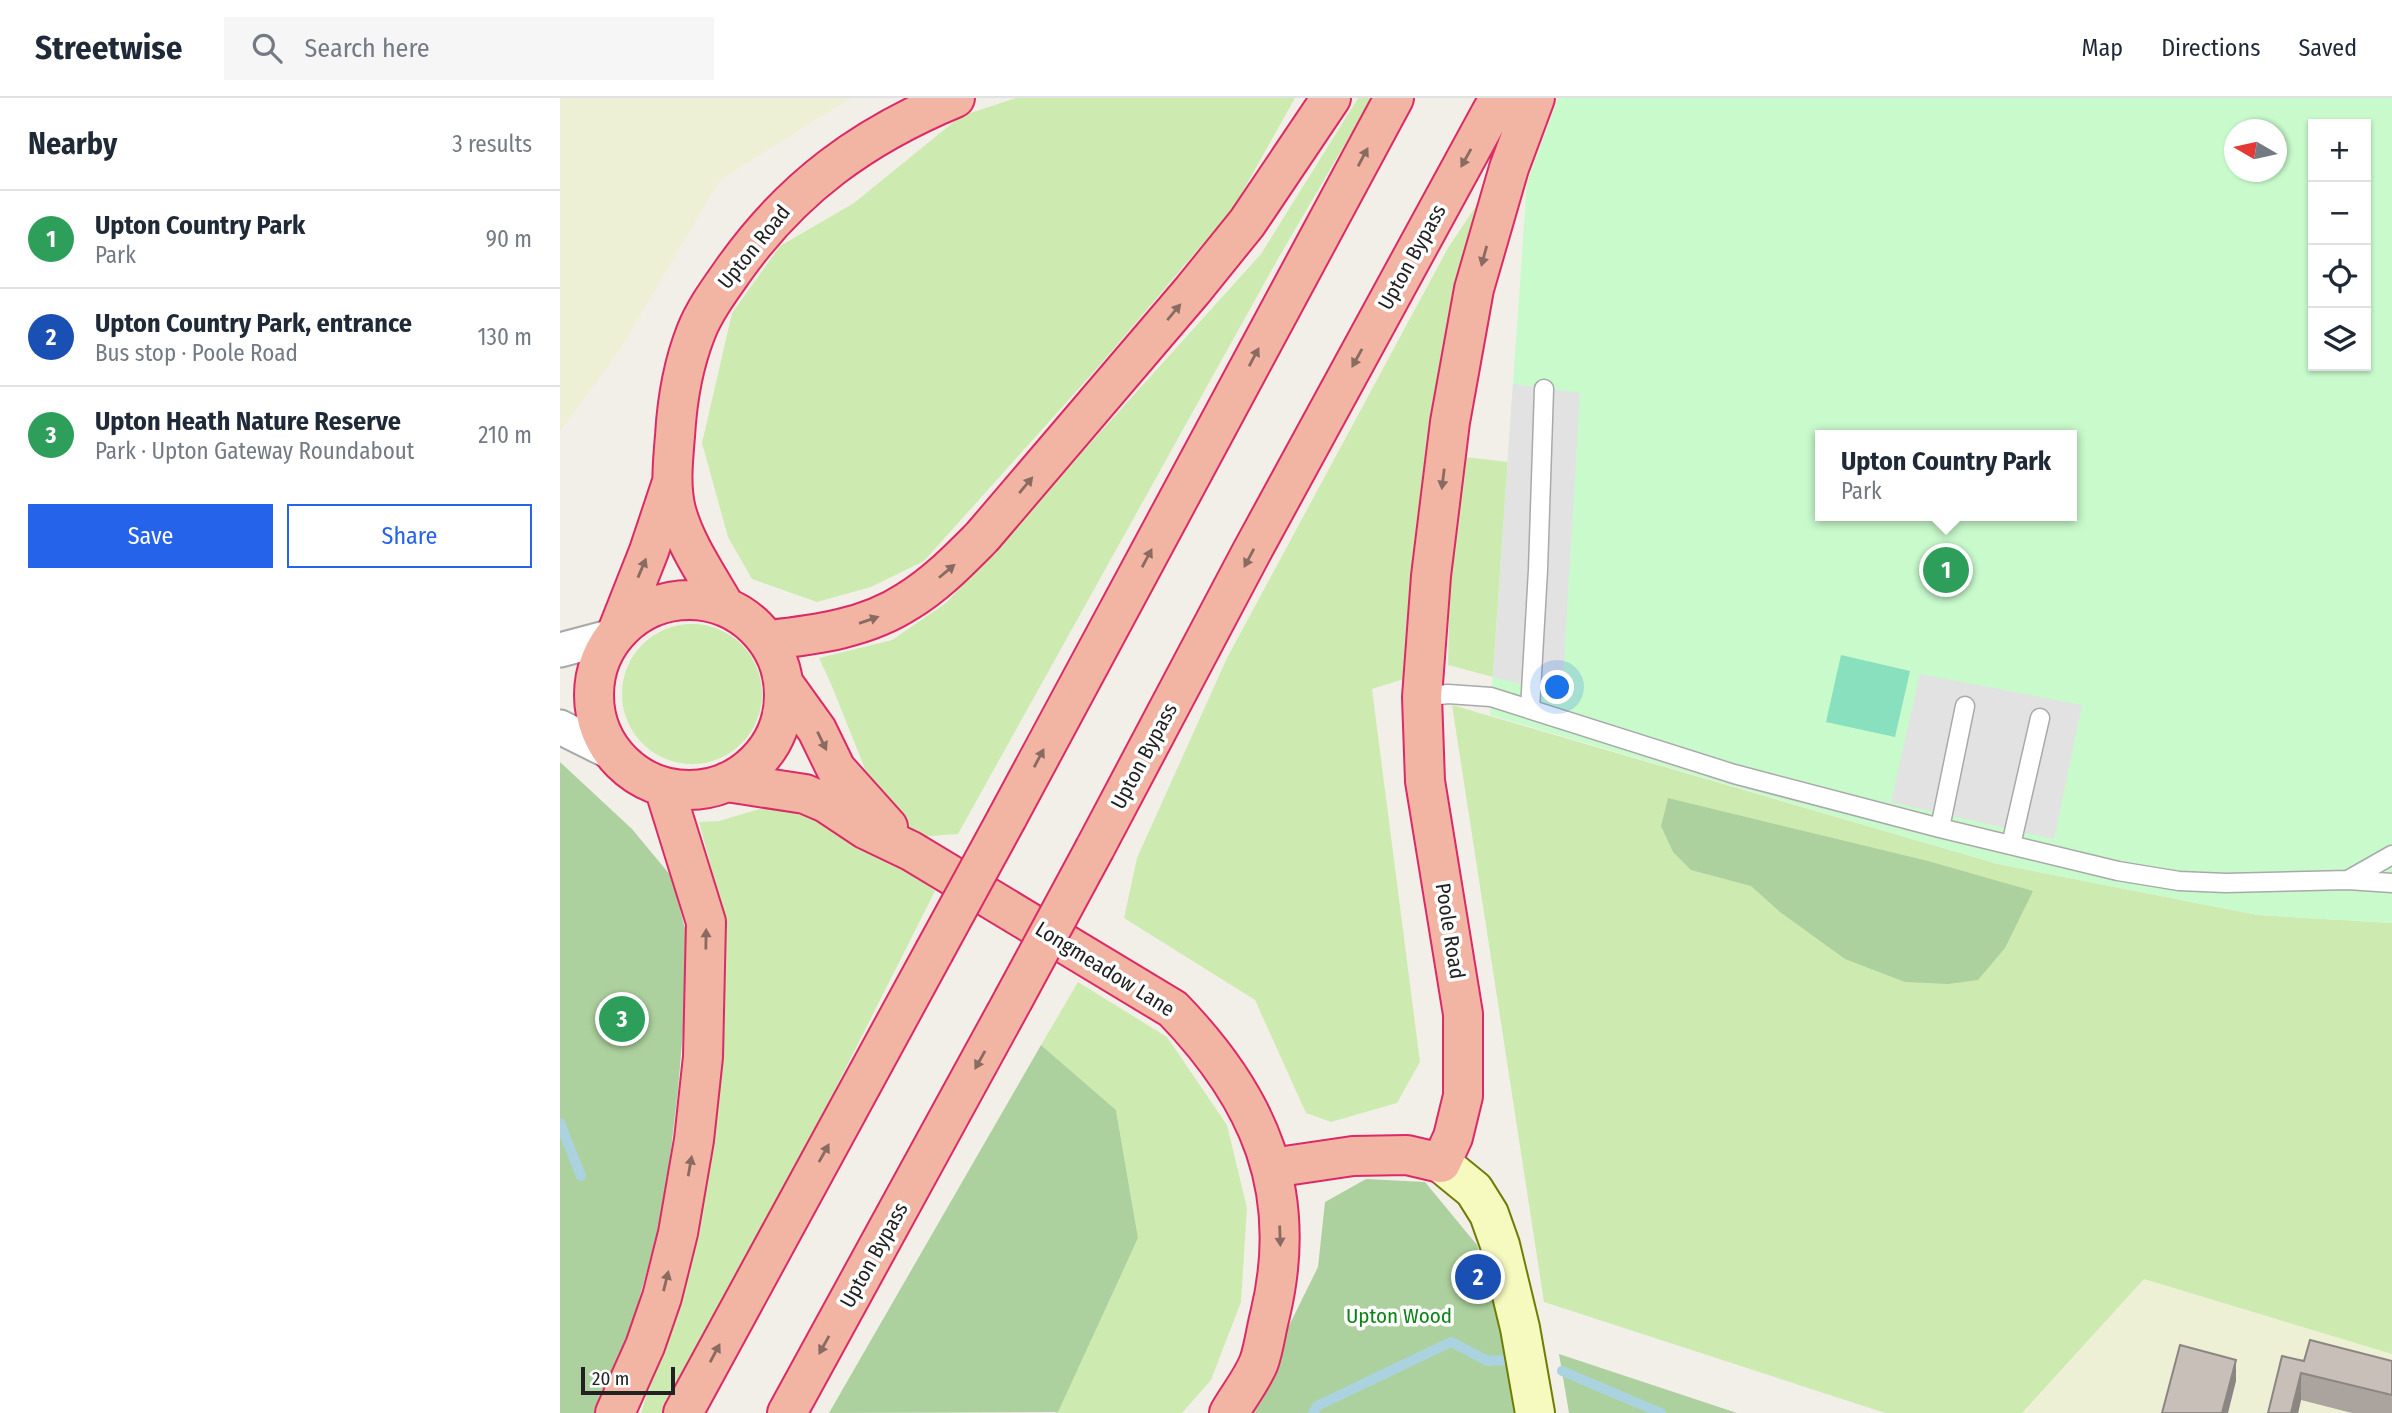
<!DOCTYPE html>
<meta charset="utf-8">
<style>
:root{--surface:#fff;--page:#f6f6f7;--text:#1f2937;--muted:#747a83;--line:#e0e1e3;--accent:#2563eb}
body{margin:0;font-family:"Fira Sans Condensed",sans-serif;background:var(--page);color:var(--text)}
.controls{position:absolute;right:21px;top:21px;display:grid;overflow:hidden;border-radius:0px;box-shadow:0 2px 5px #0004}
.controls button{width:63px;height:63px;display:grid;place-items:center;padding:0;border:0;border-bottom:2px solid var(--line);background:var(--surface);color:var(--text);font:35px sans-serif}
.compass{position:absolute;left:1664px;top:21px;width:63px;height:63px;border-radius:50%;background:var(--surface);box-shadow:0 2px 5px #0004;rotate:279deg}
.scale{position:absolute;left:21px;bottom:18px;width:94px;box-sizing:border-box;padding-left:7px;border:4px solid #222;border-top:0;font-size:19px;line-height:24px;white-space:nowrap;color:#222;-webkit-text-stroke:5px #fff;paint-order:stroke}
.you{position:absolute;left:998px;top:590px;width:24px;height:24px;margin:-18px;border:5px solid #fff;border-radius:50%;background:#1a73e8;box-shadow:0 0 0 10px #1a73e833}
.badge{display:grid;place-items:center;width:46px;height:46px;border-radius:50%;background:var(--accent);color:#fff;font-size:23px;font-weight:700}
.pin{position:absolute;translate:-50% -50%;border:4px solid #fff;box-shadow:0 2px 7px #0006}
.popup{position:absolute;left:1255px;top:332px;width:262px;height:91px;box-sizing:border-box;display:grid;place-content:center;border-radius:0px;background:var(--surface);filter:drop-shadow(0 2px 5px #0005);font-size:23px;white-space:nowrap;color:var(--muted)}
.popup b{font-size:26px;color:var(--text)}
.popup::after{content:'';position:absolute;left:50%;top:100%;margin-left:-14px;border:14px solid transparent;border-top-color:var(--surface)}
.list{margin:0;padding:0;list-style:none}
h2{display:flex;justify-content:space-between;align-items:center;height:91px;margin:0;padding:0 28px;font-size:30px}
h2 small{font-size:23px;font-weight:400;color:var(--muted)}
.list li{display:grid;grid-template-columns:46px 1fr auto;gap:21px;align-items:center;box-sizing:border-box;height:98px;padding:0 28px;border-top:2px solid var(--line)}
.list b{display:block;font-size:26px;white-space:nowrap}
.list p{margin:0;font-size:23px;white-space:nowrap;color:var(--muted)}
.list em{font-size:23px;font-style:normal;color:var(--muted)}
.actions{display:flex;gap:14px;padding:21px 28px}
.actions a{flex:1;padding:16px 0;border:2px solid var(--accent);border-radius:0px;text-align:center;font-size:24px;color:var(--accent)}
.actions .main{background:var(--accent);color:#fff}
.icon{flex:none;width:38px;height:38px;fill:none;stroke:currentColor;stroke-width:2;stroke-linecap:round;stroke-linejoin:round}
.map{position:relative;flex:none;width:1832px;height:1315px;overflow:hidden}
header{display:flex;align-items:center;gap:42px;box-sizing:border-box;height:98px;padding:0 35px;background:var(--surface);border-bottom:2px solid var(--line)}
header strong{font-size:33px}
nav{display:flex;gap:38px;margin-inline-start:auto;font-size:24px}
.search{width:490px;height:63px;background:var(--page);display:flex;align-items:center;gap:18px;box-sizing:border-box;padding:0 24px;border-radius:0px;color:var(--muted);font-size:26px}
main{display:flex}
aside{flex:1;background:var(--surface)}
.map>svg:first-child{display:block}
</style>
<header>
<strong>Streetwise</strong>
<div class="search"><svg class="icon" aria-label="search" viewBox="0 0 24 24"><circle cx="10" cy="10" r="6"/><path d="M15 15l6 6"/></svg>Search here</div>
<nav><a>Map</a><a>Directions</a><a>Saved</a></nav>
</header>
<main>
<aside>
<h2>Nearby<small>3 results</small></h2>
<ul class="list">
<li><span class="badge" style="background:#2e9e5b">1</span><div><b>Upton Country Park</b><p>Park</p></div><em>90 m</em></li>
<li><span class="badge" style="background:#1a4fb4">2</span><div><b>Upton Country Park, entrance</b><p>Bus stop · Poole Road</p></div><em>130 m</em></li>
<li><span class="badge" style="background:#2e9e5b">3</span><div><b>Upton Heath Nature Reserve</b><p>Park · Upton Gateway Roundabout</p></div><em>210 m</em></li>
</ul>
<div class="actions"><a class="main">Save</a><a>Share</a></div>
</aside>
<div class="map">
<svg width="1832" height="1315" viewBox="0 0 1832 1315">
<rect width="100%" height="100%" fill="#f2efe9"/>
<path fill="#eef0d5" d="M0 0H291L160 82 58 255 0 333Z
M1584 1181 1832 1256V1315H1462Z"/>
<path fill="#cdebb0" d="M456 0H735L674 109 540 267 364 463 311 489 257 504 192 481 168 439 142 345 172 215 220 148 294 105 401 18Z
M798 0H812L719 159 398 736 357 739 313 691 271 586 259 560 332 542 386 505 701 156Z
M916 108 888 224 862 422 847 580 812 591 860 964 837 1005 771 1024 746 1015 695 902 564 820 577 760 667 560 888 150Z
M905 359 948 364 933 579 888 567 890 472Z
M62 596a70 70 0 1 1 140 0a70 70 0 1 1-140 0Z
M892 607 1438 766 1698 817 1832 825V1256L1584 1181 1462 1315H1325L984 1204Z
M203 710H230L303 740 375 793 112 1315H81L126 1171 164 844 158 795 139 724 159 723Z
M518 884 607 939 667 1027 687 1110 681 1204 651 1282 622 1315H495L578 1140 556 1012 481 947Z"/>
<path fill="#add19e" d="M0 664 72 731 111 778 130 849 118 992 104 1111 68 1241 36 1315H0Z
M1108 700 1368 763 1473 793 1445 850 1418 882 1388 886 1345 884 1285 861 1220 814 1191 788 1131 772 1113 754 1101 728Z
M481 947 556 1012 578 1140 498 1314 269 1315Z
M806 1081 865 1084 917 1147 950 1262 960 1315H686L758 1169 765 1104Z
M999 1256 1177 1315H1009Z"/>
<path fill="#c8facc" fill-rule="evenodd" d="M998 0H1832V825L1698 817 1438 766 930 617 967 84ZM1753 26H1806V268H1753ZM1674 32H1716V74H1674ZM1260 337H1512V418H1260Z"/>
<path fill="#88e0be" d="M1281 557 1350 573 1335 639 1266 624Z"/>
<path fill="#e2e2e2" d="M953 286 1020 295 1002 597 933 579Z
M1360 576 1522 607 1494 741 1331 704Z"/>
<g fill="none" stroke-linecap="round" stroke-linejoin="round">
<path stroke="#aad3df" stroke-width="10" d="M0 1025 21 1078
M1002 1273 1101 1315
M753 1315 757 1308 891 1244 928 1263 950 1262"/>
<g stroke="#a9a9a9" stroke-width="21">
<path id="service" d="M862 599 888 596 931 599 1174 676 1380 730 1558 773 1619 783 1666 785 1788 782 1832 785
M970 611 978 472 984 291
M1380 730 1405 608
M1451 747 1480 620
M1788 782 1832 757"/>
</g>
<g stroke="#a9a9a9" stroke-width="37">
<path id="minor" d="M0 552 53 538
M0 629 54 656"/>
</g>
<g stroke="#707d05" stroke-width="42">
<path id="secondary" d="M881 1065 914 1092 929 1116 940 1147 960 1230 975 1315"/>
</g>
<g stroke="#dc2a67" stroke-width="42">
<path id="trunk" d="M34 597a95 95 0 1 1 190 0a95 95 0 1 1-190 0Z
M164 507C147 477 125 446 116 412 110 388 113 362 115 338 117 303 123 267 136 234 145 211 161 190 175 170 233 89 303 38 395 0
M57 534 89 453 112 384
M208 542C256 537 307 530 348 503 376 486 399 462 422 439L632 193 687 125 771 0
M224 586 257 632 276 671 328 729
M167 684 245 696 266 705 305 731 351 753 613 911C699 1000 740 1093 710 1217 706 1232 704 1250 699 1264 692 1282 678 1299 669 1315
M447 720 834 0
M535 750 691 455 939 0
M712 1070 793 1058 847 1057 881 1065 893 1039 903 998V916L865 683 862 599 871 478 890 324 914 191 949 70 975 0
M55 1315 85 1248 102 1199 118 1135 134 1042 143 959 146 824 104 689
M123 1315 374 854
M227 1315 453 902"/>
</g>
<use href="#service" stroke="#fff" stroke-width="18"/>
<use href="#minor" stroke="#fff" stroke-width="33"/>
<use href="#secondary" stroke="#f7fabf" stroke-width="38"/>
<use href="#trunk" stroke="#f2b4a3" stroke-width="38"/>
<g stroke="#dc2a67" stroke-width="42" stroke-linecap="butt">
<path id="trunk-bridge" d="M374 854 447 720
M453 902 535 750"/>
</g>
<use href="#trunk-bridge" stroke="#f2b4a3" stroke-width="38"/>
</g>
<path fill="#aba49e" d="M1744 1263H1832V1315H1792L1741 1302 1738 1315H1708Z"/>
<path fill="#8b8681" d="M1676 1262V1283L1668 1315H1662Z
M1741 1275V1302L1738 1315H1731Z"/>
<path fill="#c7bfb8" stroke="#8b8681" stroke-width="2" d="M1750 1242 1832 1263V1297L1741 1275 1731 1315H1708L1722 1258 1744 1263Z
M1620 1247 1676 1262 1662 1315H1602Z"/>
<defs><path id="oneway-solid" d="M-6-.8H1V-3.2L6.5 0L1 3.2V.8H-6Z" transform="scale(1.75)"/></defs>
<g fill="#8a6b62">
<use href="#oneway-solid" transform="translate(803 59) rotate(-62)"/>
<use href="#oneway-solid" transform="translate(906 60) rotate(119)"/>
<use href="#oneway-solid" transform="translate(924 158) rotate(105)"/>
<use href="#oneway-solid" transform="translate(614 214) rotate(-50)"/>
<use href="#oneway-solid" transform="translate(694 259) rotate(-62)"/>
<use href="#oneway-solid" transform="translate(797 260) rotate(119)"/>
<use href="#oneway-solid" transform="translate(883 381) rotate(97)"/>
<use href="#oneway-solid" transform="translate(466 387) rotate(-50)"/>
<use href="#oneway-solid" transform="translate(587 460) rotate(-62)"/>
<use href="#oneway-solid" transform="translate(689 460) rotate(118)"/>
<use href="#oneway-solid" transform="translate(82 470) rotate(-67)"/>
<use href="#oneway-solid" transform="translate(387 473) rotate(-40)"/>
<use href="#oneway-solid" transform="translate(309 522) rotate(-19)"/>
<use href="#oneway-solid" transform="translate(262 643) rotate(64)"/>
<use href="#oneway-solid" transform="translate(479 660) rotate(-62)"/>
<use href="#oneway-solid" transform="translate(146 841) rotate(-89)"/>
<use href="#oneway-solid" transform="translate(420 962) rotate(119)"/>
<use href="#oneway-solid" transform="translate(264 1055) rotate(-61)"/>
<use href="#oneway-solid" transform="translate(130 1068) rotate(-80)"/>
<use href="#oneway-solid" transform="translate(720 1138) rotate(88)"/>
<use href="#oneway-solid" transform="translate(106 1183) rotate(-76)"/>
<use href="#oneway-solid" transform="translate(264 1247) rotate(119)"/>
<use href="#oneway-solid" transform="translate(155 1255) rotate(-62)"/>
</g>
<g text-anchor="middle" stroke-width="7" stroke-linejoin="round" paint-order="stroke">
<g font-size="21" fill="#222" stroke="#fff">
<text transform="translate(194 149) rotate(-51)" y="7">Upton Road</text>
<text transform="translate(852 159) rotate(-61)" y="7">Upton Bypass</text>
<text transform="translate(584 658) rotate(-62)" y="7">Upton Bypass</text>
<text transform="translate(890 833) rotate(81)" y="7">Poole Road</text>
<text transform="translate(545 871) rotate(32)" y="7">Longmeadow Lane</text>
<text transform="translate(314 1157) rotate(-61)" y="7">Upton Bypass</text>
</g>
<g font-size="21" fill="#0c8416" stroke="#fff">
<text x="839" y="1225">Upton Wood</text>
</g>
</g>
</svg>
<div class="controls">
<button>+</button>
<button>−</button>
<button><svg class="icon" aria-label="locate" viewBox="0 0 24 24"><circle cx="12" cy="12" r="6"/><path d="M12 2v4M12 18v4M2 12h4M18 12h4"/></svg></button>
<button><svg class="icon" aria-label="layers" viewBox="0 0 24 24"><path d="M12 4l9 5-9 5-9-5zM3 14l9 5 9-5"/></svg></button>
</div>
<svg class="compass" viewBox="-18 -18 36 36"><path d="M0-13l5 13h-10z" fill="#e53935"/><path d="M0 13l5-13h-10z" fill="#747a83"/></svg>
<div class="scale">20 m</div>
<div class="you"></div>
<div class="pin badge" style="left:1386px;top:472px;background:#2e9e5b">1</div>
<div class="popup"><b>Upton Country Park</b>Park</div>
<div class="pin badge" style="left:918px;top:1179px;background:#1a4fb4">2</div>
<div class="pin badge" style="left:62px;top:921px;background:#2e9e5b">3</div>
</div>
</main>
